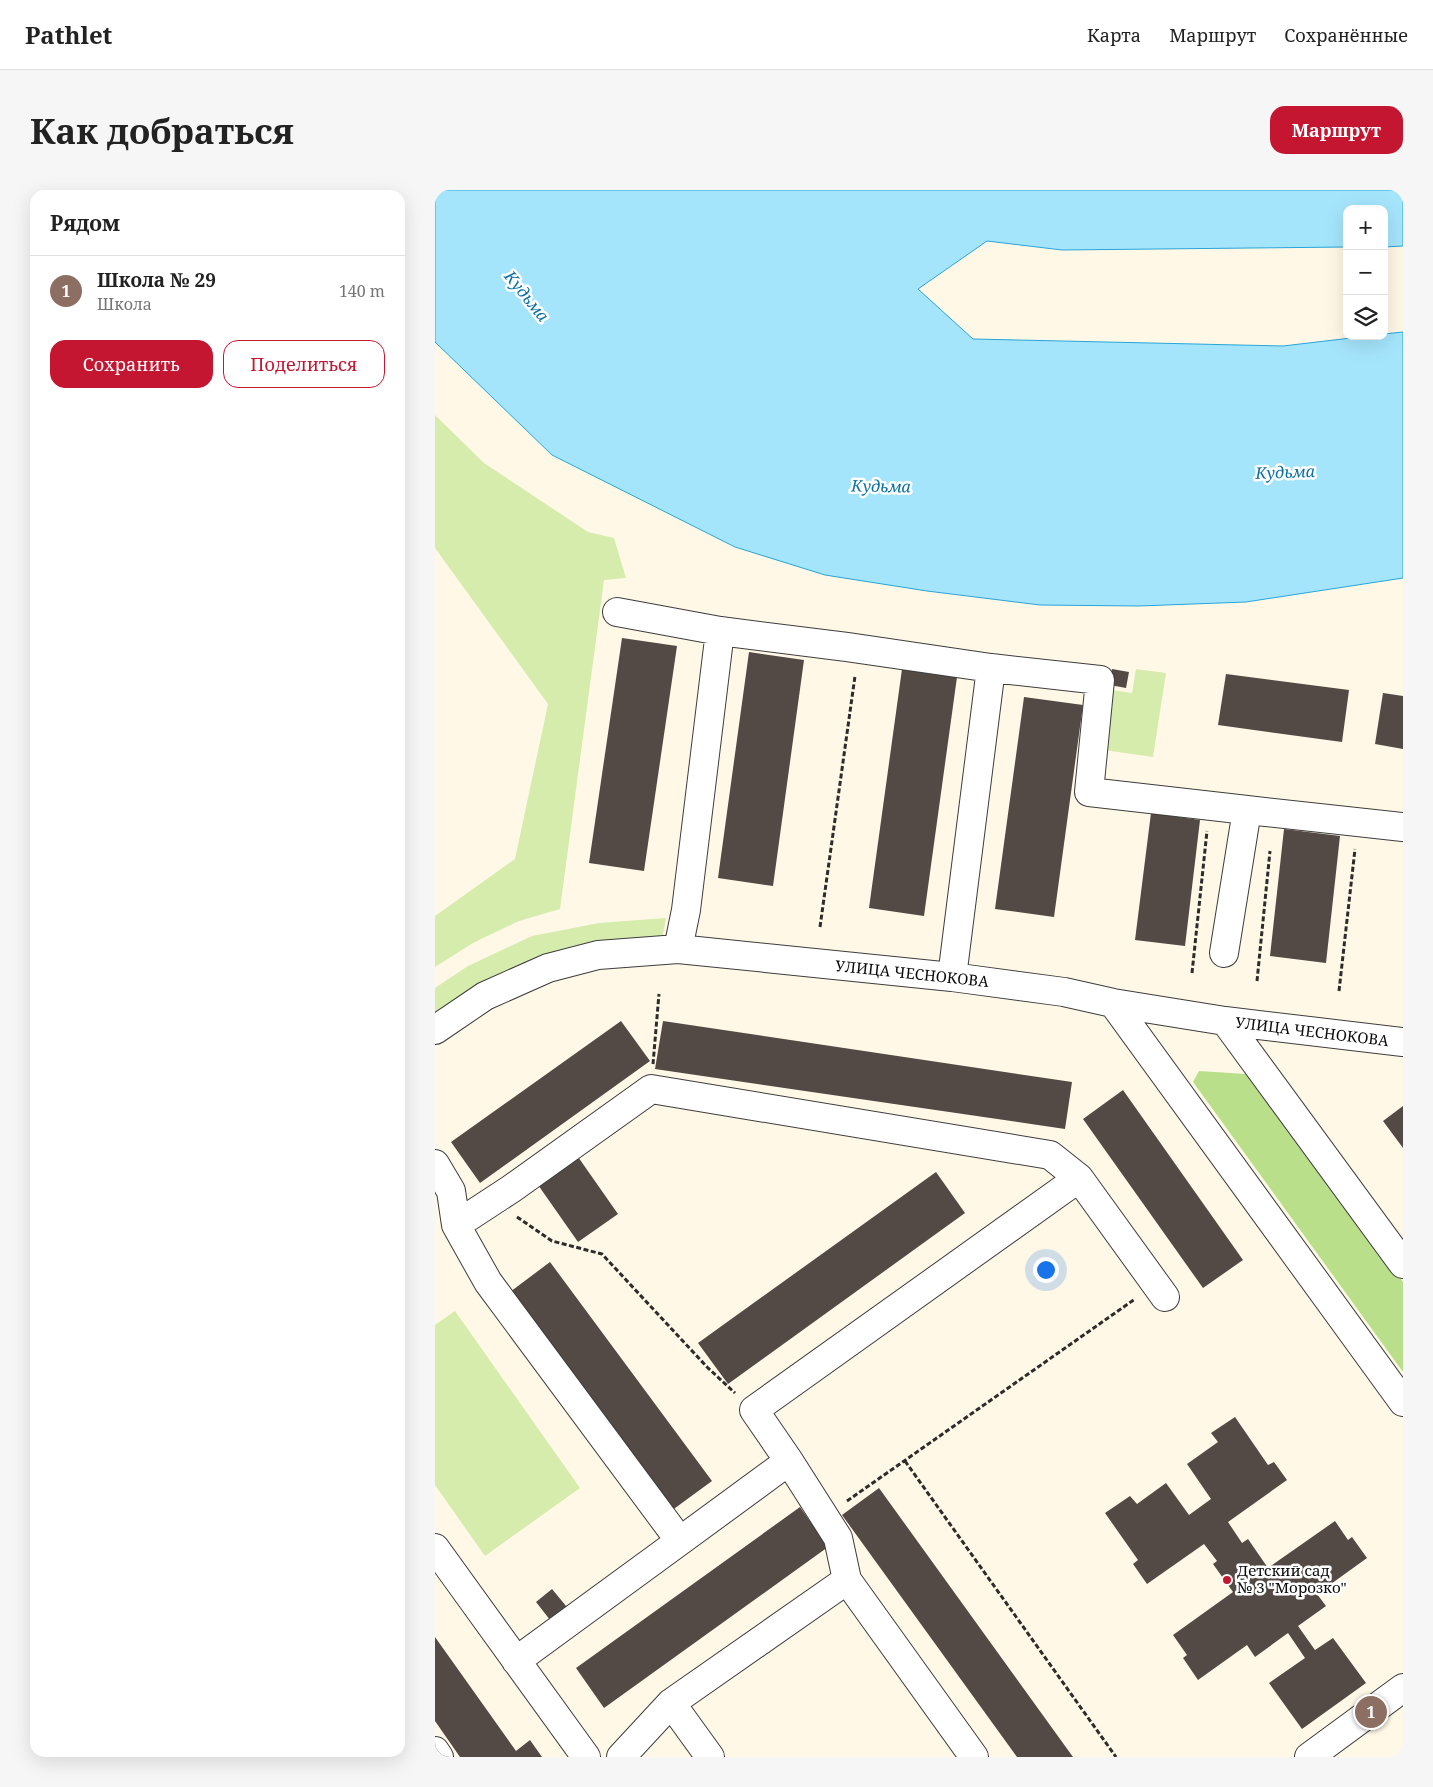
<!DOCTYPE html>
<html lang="ru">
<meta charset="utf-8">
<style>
:root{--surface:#fff;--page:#f6f6f6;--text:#222;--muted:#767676;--line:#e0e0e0;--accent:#c51631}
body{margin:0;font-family:"Noto Serif",serif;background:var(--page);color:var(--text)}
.controls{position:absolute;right:15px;top:15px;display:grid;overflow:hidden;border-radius:10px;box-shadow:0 5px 20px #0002}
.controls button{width:45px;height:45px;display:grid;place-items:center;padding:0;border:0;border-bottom:1px solid var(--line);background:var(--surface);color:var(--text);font:25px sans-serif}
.you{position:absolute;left:610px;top:1079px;width:18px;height:18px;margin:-12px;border:4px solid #fff;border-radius:50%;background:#1a73e8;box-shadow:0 0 0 8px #1a73e833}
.badge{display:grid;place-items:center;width:32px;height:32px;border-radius:50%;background:var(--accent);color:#fff;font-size:16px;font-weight:700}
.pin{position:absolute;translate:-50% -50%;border:2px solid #fff;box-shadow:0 1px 5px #0006}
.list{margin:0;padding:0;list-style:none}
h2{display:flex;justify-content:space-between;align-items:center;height:65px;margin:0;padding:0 20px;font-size:21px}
h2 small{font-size:16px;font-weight:400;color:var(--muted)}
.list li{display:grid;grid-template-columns:32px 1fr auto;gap:15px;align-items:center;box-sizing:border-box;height:70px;padding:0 20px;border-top:1px solid var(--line)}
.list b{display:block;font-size:19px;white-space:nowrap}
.list p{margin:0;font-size:16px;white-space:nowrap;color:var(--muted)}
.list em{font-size:16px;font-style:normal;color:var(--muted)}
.actions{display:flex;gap:10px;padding:15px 20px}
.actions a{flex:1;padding:11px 0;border:1px solid var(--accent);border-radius:15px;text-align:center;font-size:18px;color:var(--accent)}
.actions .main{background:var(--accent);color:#fff}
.icon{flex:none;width:28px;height:28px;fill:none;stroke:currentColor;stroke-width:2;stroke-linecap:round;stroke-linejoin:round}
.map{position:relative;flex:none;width:968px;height:1567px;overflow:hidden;border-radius:15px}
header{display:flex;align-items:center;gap:30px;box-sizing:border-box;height:70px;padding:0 25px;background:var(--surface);border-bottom:1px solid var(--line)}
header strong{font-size:24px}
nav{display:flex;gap:28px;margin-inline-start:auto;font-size:18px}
.intro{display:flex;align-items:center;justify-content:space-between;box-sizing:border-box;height:120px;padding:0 30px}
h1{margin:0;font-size:35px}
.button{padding:12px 22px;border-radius:15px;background:var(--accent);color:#fff;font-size:18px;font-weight:700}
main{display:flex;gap:30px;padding:0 30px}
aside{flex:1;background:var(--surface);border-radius:15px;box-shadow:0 5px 20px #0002}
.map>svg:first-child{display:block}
</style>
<header>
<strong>Pathlet</strong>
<nav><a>Карта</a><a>Маршрут</a><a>Сохранённые</a></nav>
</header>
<div class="intro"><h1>Как добраться</h1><a class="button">Маршрут</a></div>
<main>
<aside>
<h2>Рядом<small></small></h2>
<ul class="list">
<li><span class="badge" style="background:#8d6e63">1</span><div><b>Школа № 29</b><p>Школа</p></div><em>140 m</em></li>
</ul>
<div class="actions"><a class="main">Сохранить</a><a>Поделиться</a></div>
</aside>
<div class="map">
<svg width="968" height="1567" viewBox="0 0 968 1567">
<rect width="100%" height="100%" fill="#fff8e6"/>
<path fill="#d5ecad" d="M0 225 49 273 153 342 179 348 191 388 169 390 125 719 84 731 38 753 0 777V726L80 669 113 514 0 358Z
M701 479 731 483 718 567 669 560 677 500 697 503Z
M231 728 227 750 0 824V798L33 776 97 746 164 733Z
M20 1121 145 1298 50 1366 0 1295V1135Z"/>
<path fill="#b9df8b" d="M764 881 811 884 968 1092V1182L758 892Z"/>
<path fill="#a5e5fc" stroke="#26a5da" d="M0 0H968V56L949 57V19H912V57L627 60 552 51 483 99 538 149 848 156 933 146H949V144L968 142V388L811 412 704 416 605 415 492 401 390 385 300 357 117 265 0 152Z"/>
<path fill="#534945" d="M187 448 242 456 209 681 154 673Z
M314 462 369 470 338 696 283 688Z
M467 479 522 487 489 726 434 718Z
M677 479 694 482 691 498 675 495Z
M791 484 914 500 907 552 783 535Z
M948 503 968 506V559L940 554Z
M589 507 648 515 619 727 560 719Z
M716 623 765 630 750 756 700 750Z
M849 639 905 646 891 773 835 766Z
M186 831 215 871 45 993 16 952Z
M228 831 637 892 630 939 220 879Z
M688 900 808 1070 768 1098 648 929Z
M968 916V958L948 931Z
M141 964 183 1024 143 1052 101 992Z
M501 982 530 1023 293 1194 263 1153Z
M115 1072 277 1291 236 1321 75 1102Z
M800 1227 833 1275 839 1272 852 1290 793 1332 807 1353 813 1349 833 1378 900 1331 913 1350 917 1347 932 1368 882 1404 891 1416 863 1436 880 1460 898 1448 931 1493 867 1539 834 1493 870 1468 853 1443 820 1467 812 1455 763 1490 748 1468 752 1465 738 1445 798 1402 778 1374 782 1371 769 1354 712 1394 698 1374 703 1370 670 1323 695 1306 702 1314 731 1293 754 1325 776 1309 752 1274 783 1252 776 1243Z
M444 1298 638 1567H582L407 1325Z
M365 1317 393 1357 169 1518 141 1478Z
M117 1399 136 1422 119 1435 101 1412Z
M0 1447 81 1561 95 1550 107 1567H25L0 1531Z"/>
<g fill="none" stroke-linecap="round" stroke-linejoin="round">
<g stroke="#3d3d3d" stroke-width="30">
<path id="minor" d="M182 422 285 441 412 457 556 478 665 490 654 602 812 620 789 763
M812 620 968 637
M243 759 251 720 285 441
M517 787 556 478
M678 813 968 1212
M790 831 968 1074
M0 840 50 806 113 778 163 765 243 759 517 787 629 802 678 813 790 831 968 852
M0 974 16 1001 21 1035 53 1092 245 1351 81 1471
M21 1035 76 999 216 899 615 965 644 988
M354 1271 403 1348 412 1390
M245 1351 354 1271 319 1220 644 988 730 1107
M0 1358 151 1567
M236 1513 275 1567
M0 1561 4 1567
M186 1567 236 1513 412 1390 539 1567
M874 1567 968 1498"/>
</g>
<path stroke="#2c2c2c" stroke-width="3" stroke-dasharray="5 2.5" stroke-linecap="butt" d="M385 737 420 486
M757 783 772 641
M822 791 835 661
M904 801 920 659
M218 874 224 804
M82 1027 117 1051 167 1064 272 1177 300 1203
M470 1271 681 1567
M412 1311 700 1109"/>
<use href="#minor" stroke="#fff" stroke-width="28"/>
</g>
<circle fill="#c51631" stroke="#fff" stroke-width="2" cx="792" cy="1390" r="5"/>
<g text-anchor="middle" stroke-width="5" stroke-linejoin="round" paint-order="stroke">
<g font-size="15" fill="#0a0a0a" stroke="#fff">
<text transform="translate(477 784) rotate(6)" y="5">УЛИЦА ЧЕСНОКОВА</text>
<text transform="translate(877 842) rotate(7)" y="5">УЛИЦА ЧЕСНОКОВА</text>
</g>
<g font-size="15" fill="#0a0a0a" stroke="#fff" text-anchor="start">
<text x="802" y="1386">Детский сад<tspan x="802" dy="17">№ 3 "Морозко"</tspan></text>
</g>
<g font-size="16" font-style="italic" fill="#0971a5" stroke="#fff">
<text transform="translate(92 106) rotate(51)" y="6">Кудьма</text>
<text transform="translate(850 282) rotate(-2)" y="6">Кудьма</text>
<text transform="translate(446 296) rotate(1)" y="6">Кудьма</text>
</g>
</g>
</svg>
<div class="controls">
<button>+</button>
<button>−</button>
<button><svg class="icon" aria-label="layers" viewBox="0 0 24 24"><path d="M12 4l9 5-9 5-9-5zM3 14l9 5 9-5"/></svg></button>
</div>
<div class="you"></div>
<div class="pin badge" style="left:936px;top:1522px;background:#8d6e63">1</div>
</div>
</main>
